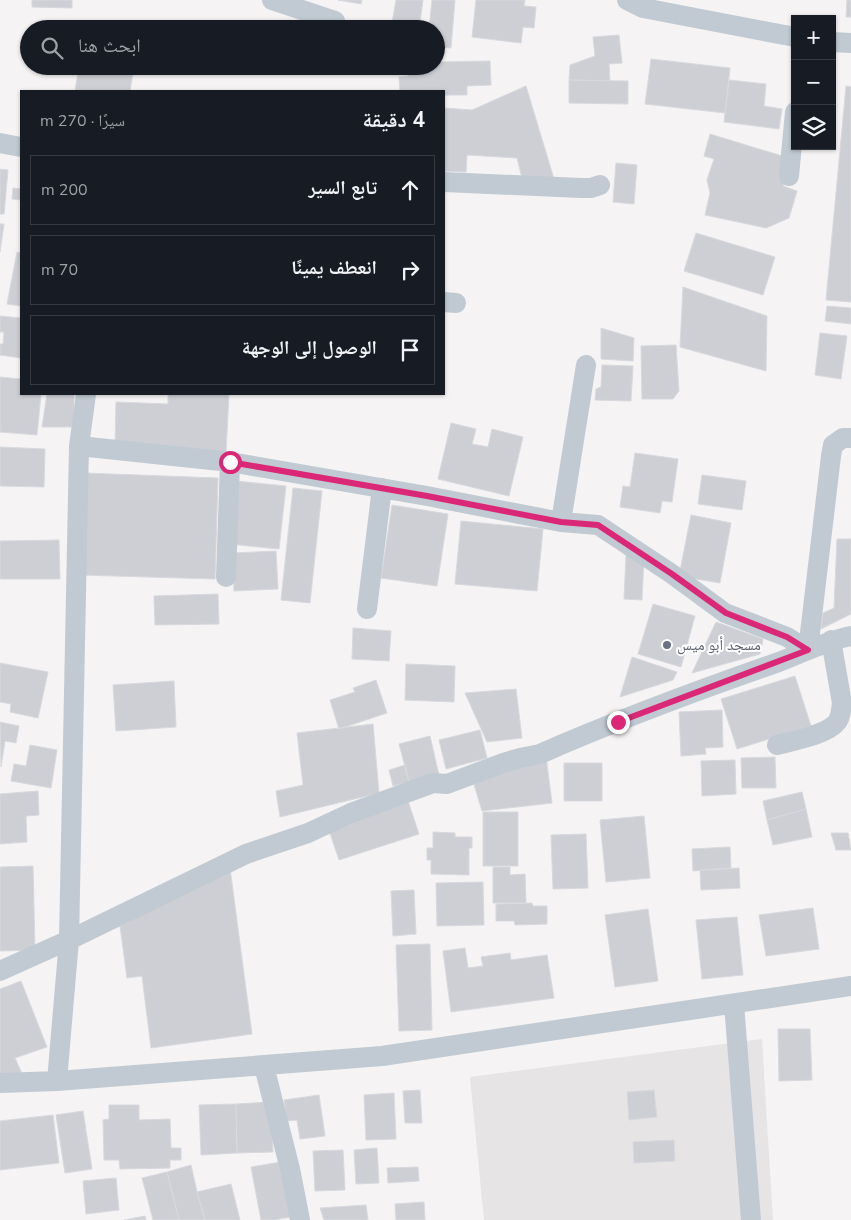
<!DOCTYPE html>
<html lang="ar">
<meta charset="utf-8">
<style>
:root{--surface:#171b24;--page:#20242c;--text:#f1f3f6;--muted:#9ea1a6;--line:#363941}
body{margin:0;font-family:"Nunito Sans","Noto Naskh Arabic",sans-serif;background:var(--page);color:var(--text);direction:rtl}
.controls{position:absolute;right:15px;top:15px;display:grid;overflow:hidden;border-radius:0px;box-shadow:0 1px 4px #0004}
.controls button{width:45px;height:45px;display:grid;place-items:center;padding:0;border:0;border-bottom:1px solid var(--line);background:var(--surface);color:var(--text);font:25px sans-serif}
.stop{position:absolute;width:15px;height:15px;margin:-11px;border:4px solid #db2777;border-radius:50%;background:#fff}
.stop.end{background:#db2777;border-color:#fff;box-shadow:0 1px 5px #0008}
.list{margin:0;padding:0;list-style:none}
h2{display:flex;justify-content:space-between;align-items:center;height:65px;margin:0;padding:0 20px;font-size:21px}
h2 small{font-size:16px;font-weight:400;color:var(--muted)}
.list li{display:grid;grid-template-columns:32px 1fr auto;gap:15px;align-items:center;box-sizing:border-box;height:70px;margin:0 10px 10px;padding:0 10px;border:1px solid var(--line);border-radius:0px}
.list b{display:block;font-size:19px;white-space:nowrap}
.list em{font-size:16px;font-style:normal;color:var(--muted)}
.icon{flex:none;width:28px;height:28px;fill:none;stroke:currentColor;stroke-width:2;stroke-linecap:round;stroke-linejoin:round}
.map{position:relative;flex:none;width:851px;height:1220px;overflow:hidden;direction:ltr}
.search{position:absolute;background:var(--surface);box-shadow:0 1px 4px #0004;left:20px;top:20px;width:425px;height:55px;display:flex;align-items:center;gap:12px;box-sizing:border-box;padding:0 18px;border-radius:28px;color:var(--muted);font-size:19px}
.panel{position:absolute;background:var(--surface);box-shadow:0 1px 4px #0004;left:20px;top:90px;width:425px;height:305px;border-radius:0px;direction:rtl}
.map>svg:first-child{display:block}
</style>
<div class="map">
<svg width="851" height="1220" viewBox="0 0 851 1220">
<rect width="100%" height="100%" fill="#f5f3f3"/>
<path fill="#e6e4e5" d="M762 1039 773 1220H484L470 1077Z"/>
<path fill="#cdcfd5" stroke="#d7d9de" d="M32 0H72V8L32 7Z
M338 0H362L361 4Z
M396 0H423L419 29H391Z
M432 0H455L451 48 436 47V29H429Z
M476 0H525L524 6 536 7 534 28 523 27 521 43 472 37Z
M847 0H851V17H846Z
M619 35 622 63 609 64 610 81 569 80 570 65 595 56 593 37Z
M651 59 730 68 725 113 645 104Z
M490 61 491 85 467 86V95H444V91H400L399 77 408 76V66H436V62Z
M79 66H134L130 91H75Z
M569 80 628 81V104L569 103Z
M729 80 766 84 764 106 782 109 779 129 724 122Z
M526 86 554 179 522 178 517 158 467 155 466 172 444 171V108L472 110Z
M846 86 851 87V302L826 300Z
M710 134 792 159 783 186 797 191 789 218 766 228 705 215 710 193 707 180 714 159 704 156Z
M616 163 637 165 634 204 613 202Z
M0 169 8 170 4 214H0Z
M13 188 21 189V200L12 199Z
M0 224H4L0 252Z
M696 233 775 257 763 295 684 271Z
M17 252 21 253V306L7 304Z
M683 287 767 316 766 371 680 347Z
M827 306 851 308V324L825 321Z
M0 316 21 318V358L0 355V344H3L4 332H0Z
M601 328 634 338 633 361 601 359Z
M820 333 847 336 841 379 815 375Z
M676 345 679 391 673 399H642L641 346Z
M602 365 633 366 631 401 595 400 596 389 601 387Z
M0 377 21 379V394H41L37 435 0 432Z
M47 394H74V427H42Z
M168 394H229L226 452 115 446 116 402 168 404Z
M451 423 476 429 472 444 488 447 492 429 523 437 509 496 438 479Z
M0 447 45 449 44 487 0 486Z
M635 453 678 459 672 502 662 501 660 513 620 507 623 486 630 487Z
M84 473 218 478 215 579 81 575Z
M702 475 746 481 742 510 698 504Z
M236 481 286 486 279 549 229 544Z
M293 488 322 491 310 603 281 600Z
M392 505 448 514 437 586 381 578Z
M691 515 731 523 720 583 679 576Z
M461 521 543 529 537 591 455 584Z
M837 539H851V614L821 629 823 613 834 608Z
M59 540 60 579H0V541Z
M276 551 278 589 234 591 233 553Z
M626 555 644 556 642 600 624 599Z
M218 594 219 624 155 625 154 596Z
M653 604 695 616 681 667 638 654Z
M716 622 763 639 760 654 692 673Z
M353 628 391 631 389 661 352 659Z
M632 657 677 672 673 680 620 697Z
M0 663 48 672 38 718 10 712 11 704 0 702Z
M406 664 455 666 454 702 405 700Z
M795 676 811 726 737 749 721 699Z
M376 680 387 713 339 729 330 700 355 692 353 688Z
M174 681 176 727 116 731 113 685Z
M516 689 522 738 487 742 465 693Z
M722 710 723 747 705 748 706 754 681 756 679 712Z
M0 722 19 726 16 743 5 741 1 767Z
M373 724 379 793 280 817 276 791 303 785 297 733Z
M480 730 487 758 446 769 439 740Z
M430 736 439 775 409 782 399 744Z
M30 745 57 750 51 788 11 781 14 764 26 766Z
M546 756 552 803 482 811 473 781Z
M775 757 776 788H742L741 758Z
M735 760 736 794 702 796 701 761Z
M564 763H602V801H564Z
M405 765 409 782 393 786 389 770Z
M38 791 39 815 26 816 27 842 0 844V794Z
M802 792 806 809 767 820 763 801Z
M408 801 419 834 339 860 328 827Z
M806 809 812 837 773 845 767 820Z
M483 812H518V866H483Z
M644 816 650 878 606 882 600 820Z
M433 832 455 833V837H472V848H469V875L431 874V860H427V848H433Z
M831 833H848L851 850H836Z
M586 834 588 888 553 889 551 835Z
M730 847 731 868 693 871 692 849Z
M33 866 35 950 0 951V867Z
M493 867H510V875L525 874 526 903H493Z
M230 868 252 1034 151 1048 142 976 127 978 120 926Z
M739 868 740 888 701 890 700 870Z
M483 882 484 925 437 926 436 883Z
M414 890 416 934 393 936 391 891Z
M532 903 533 906H547V924L515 925 514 921H496V904Z
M813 908 819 949 766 956 759 915Z
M648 909 658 981 615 987 605 915Z
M737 917 743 975 702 979 696 920Z
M430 944 432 1030 399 1031 396 945Z
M465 948 468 968 483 966 481 957 510 953 511 960 547 955 554 998 451 1012 443 951Z
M21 981 47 1047 15 1058 24 1078H0V989Z
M778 1029H810L812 1080 779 1081Z
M420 1090 422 1123H405L403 1091Z
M654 1090 657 1117 629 1120 627 1092Z
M394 1093 396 1139 366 1140 364 1095Z
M319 1095 325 1136 300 1139 297 1120 287 1121 284 1100Z
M270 1102 273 1152 237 1153 236 1104Z
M236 1104 237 1153 201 1155 199 1105Z
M109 1105H139V1120L170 1119 171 1148H181V1160H170V1168L120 1169 119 1160H104L103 1120 109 1119Z
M83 1111 92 1169 65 1173 56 1115Z
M53 1115 59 1163 0 1170V1121Z
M674 1140 675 1161 634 1163 633 1142Z
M377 1148 379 1183 356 1184 354 1150Z
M343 1150 345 1190 315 1191 313 1151Z
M287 1161 297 1216 273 1220H261L251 1167Z
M191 1165 197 1192 205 1220H179L167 1172Z
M418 1167 419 1181 388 1183 387 1168Z
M167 1172 179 1220H153L142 1178Z
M116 1178 119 1210 86 1214 83 1181Z
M231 1184 240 1220H205L197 1192Z
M424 1202 425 1220H396L395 1204Z
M366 1205 368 1220H324L320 1208Z
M145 1216 146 1220H124Z"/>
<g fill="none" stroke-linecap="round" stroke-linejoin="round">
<path stroke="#c1cad2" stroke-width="20" d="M272 0 335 21
M627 0 643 8 795 37
M832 42 851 43
M0 143 21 147
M789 176 795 112
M444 182 581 188H591L600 185
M444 302 456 303
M79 446 230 462 427 496 561 522 598 525 672 574 725 613 787 637 808 650
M561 522 586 365
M226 577 230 462
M367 609 382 488
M808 650 831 456 833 445 843 438H851
M777 745C792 741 827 735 837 722 841 717 841 710 842 703L831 640
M0 971 69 940 246 854 308 833 351 813 433 783 447 784 503 763 520 758 540 754C617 720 696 691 776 663 801 654 824 641 851 636
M734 1004 751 1220
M264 1066 290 1169 300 1220
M57 1081 69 940 79 446 86 394
M0 1083 57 1081 382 1056 851 986"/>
</g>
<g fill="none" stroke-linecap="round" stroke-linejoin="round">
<path stroke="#db2777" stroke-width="6" d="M230 462 427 496 561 522 598 525 672 574 726 613 787 637 808 650 618 722"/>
</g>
<circle fill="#6b7280" stroke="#fff" stroke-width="2" cx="667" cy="645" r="5"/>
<g text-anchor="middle" stroke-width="4" stroke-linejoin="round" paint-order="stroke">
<g font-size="15" fill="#5b616d" stroke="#fff" text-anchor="start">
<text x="677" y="650">مسجد أبو ميس</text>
</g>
</g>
</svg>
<div class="controls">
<button>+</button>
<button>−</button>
<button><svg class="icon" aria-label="layers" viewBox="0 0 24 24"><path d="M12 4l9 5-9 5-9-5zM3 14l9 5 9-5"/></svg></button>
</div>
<div class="stop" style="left:230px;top:462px"></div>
<div class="stop end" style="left:618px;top:722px"></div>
<div class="search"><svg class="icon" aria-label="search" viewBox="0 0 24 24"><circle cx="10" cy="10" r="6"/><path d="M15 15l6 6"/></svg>ابحث هنا</div>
<section class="panel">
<h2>4 دقيقة<small>سيرًا · 270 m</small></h2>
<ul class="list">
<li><svg class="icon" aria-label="ahead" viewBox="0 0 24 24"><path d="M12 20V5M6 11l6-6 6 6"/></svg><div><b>تابع السير</b></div><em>200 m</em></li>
<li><svg class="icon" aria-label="right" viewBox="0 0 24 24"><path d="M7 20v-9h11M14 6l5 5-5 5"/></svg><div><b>انعطف يمينًا</b></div><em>70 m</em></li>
<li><svg class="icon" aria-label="arrive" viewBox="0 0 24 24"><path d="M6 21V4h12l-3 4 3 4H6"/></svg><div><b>الوصول إلى الوجهة</b></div></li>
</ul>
</section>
</div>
